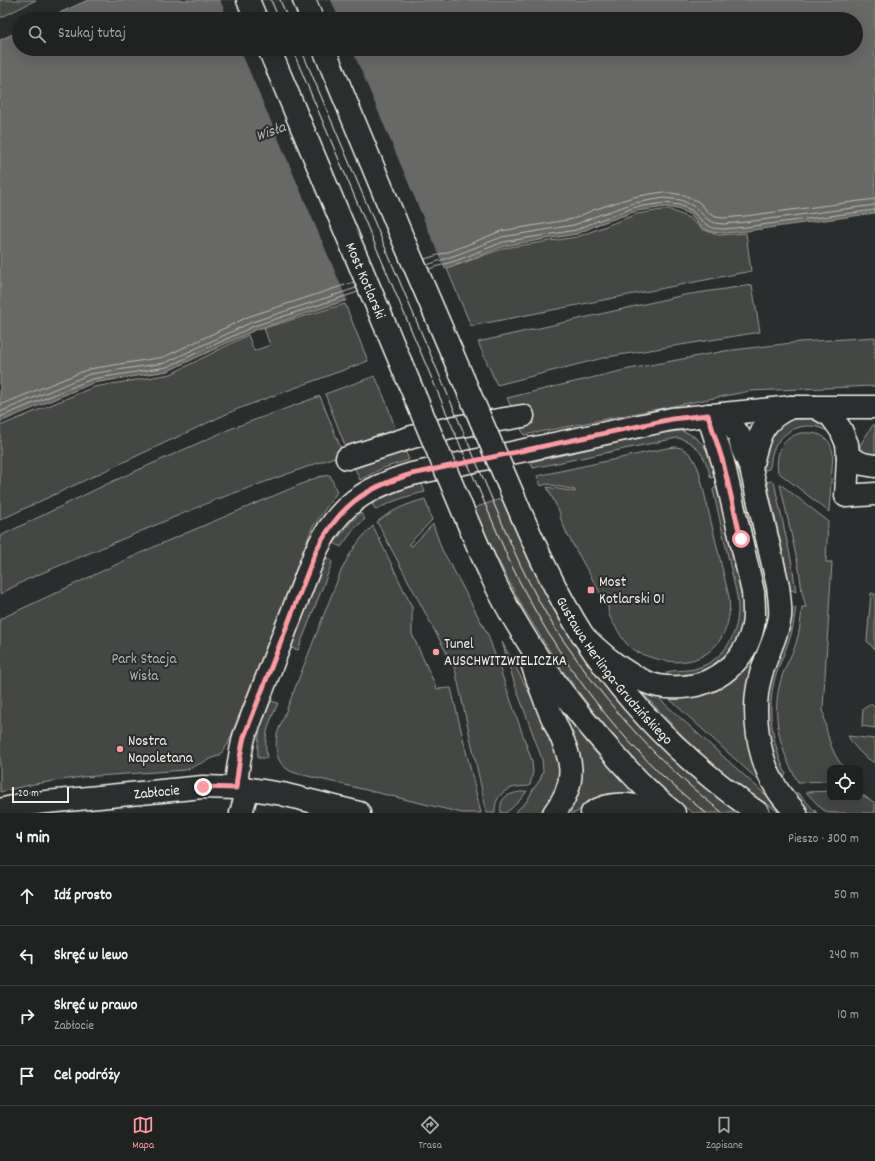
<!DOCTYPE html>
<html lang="pl">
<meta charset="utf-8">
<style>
:root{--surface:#202222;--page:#282a2a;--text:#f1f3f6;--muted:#a2a4a5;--line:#3d3f40;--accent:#ff9aa2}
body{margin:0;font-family:Dekko,sans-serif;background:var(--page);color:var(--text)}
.controls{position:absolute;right:12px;bottom:12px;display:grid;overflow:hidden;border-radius:8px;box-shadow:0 4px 16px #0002}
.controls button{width:36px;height:36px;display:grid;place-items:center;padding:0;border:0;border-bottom:1px solid var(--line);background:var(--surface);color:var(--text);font:20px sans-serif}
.scale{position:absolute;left:12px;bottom:10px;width:57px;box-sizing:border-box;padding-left:4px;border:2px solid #f4f1e8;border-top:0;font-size:11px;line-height:14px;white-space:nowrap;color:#f4f1e8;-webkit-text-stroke:3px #2a2d2e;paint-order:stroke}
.stop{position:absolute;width:12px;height:12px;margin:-9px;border:3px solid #ff9aa2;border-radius:50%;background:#fff}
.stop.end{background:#ff9aa2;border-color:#fff;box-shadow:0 1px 4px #0008}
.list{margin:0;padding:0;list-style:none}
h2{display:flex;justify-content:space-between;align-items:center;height:52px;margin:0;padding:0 16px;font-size:17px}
h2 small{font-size:13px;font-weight:400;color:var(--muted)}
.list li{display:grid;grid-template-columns:26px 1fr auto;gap:12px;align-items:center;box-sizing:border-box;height:60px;padding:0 16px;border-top:1px solid var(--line)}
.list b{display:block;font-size:15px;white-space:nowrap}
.list p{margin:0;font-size:13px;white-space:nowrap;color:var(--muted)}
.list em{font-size:13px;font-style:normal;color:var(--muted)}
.icon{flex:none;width:22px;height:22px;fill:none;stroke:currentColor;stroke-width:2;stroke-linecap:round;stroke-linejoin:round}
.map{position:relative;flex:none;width:875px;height:813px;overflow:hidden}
.search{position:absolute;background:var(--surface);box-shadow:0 4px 16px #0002;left:12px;right:12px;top:12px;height:44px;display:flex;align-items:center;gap:10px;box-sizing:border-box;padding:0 14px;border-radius:22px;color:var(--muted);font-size:15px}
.sheet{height:292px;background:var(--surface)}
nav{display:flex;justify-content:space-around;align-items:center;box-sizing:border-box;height:56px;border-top:1px solid var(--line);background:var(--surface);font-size:11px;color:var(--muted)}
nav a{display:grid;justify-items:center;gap:2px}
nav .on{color:var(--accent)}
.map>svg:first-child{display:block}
</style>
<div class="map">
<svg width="875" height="813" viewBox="0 0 875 813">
<rect width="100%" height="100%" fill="#2a2d2e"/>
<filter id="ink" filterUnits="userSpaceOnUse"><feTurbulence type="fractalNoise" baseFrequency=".025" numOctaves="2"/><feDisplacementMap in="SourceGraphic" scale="8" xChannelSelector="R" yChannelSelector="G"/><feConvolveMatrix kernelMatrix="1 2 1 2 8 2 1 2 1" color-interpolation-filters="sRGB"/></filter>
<g filter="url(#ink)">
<path fill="#444645" stroke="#9c9c96" d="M0 0H36L0 18Z
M668 209 689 218 704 230 719 235 746 233 751 271 471 326 447 269 504 248 577 237 637 214Z
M752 285 760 332 607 357 497 385 478 342 684 295Z
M345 304 368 361 235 410 0 520V426L94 387 171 374 248 335 254 351 270 345 264 328Z
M875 337V386L750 391 524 435 507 398 629 369 725 351 800 342Z
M375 376 387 404 398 437 348 453 325 394Z
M320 396 343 454 215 500 28 579 0 594V536L109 483 230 429Z
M807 417C819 420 825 423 830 433 810 418 782 428 773 451 770 457 772 464 769 469L764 470C764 453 769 432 785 423 791 419 799 419 807 419Z
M873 425H875V458L867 454 860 450V445Z
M681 431C694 433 706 446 711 458 714 464 715 470 717 476L711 478C709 474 709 470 707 465 702 452 692 440 677 438L533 468 531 462 662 433Z
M801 433C818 432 830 435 833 454L829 512 778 472C775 454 782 437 801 433Z
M402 443 409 460 383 468 360 480 352 462Z
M676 447C689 448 695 460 699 471L729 597C733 626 718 656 687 661 677 663 666 661 657 659 646 656 635 653 627 644 623 640 620 634 617 629 612 621 608 616 608 607L567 534 560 517V513L547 487 575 492V490L547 484 541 486 537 476 667 448Z
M330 475 337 492 312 528 228 744 220 755 185 770 82 777 34 784 0 792V619L158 545 318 477Z
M771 481 774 482 792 564 796 592 789 589 788 576 767 482Z
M422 484 425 492C407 496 392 501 376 510L372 504C388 495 404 488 422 484Z
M780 484 828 521 826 562H832L823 708C825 728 830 752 844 768H830V781L798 782C781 753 771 717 780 683 783 671 789 660 794 649 799 636 801 621 802 607H806L802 592 799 569Z
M737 485H744L768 591 769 603 762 780H758L666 696 751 656Z
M720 487 744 594 743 626 732 650 717 665 692 676 666 677 667 672C672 670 686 671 694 669 728 660 742 628 737 596L713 490 714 488Z
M503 498 527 553 549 598 575 642 612 693 645 732 689 775 739 813H693L673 798 644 771 597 716 557 663 523 608 495 554 474 508Z
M425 499 432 520 409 544 412 546 433 524 442 550 452 567 488 635 532 761 533 772 530 785 528 786C523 787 517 786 512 788 500 791 494 802 495 813H487L455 669 377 522C392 510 407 504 425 499Z
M361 513 365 519 355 528 341 547 334 543 351 522Z
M373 526 412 607V634L437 689 451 688 481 813H462L295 773C276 766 275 752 277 734L341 571C349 554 359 539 373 526Z
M326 558 331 560 332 563 298 650 291 648Z
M871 593 875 594V650L867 641Z
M796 607C794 620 793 632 788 643 785 653 780 662 777 672 765 706 772 743 786 774L784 778 781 779 767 739 766 687 789 610Z
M502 642C515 666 528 690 541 715 548 730 557 746 559 763 562 781 552 800 541 813H514L527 801 534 788 540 780 543 771 542 759 515 685Z
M640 690 654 694 767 796H769L781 811V813C752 795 724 775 700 752 678 732 659 711 640 690Z
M271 701 278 703C269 724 263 734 267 758H258C257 744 259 732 263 719H264Z
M555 703 600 758 636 795C610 790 594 795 576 813H568C597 770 575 742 555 703Z
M871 704 875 708V728L862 726 863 709Z
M848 736 875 739V763C862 756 855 748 848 736Z
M527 791C521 800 514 806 506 813H501C498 794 513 793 527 791Z
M830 791V798H860V795L864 796 875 803V813H829L822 809 806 792Z
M791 793H798L817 813H808L802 807Z"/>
<path fill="#676866" stroke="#9f9f9a" d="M88 0H875V213L747 231 723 233 712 232 701 227 689 214 677 209 666 207 637 211 599 224 577 234 504 246 459 264 255 330 168 371 93 383 0 422V40L19 31V49H856V19H46Z"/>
<path fill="#2a2d2e" d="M220 0H331L339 19H228Z
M240 49H352L445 270 348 302Z"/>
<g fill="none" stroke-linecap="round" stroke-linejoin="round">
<path stroke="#bcbab4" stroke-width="1" d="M425 259 454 250 501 231 573 219 593 210 633 197 663 192 684 195 699 202 710 214 716 217 723 218 745 216 875 199
M427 265 456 255 502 237 574 225 596 216 634 203 664 198 681 200 695 207 707 219 715 223 723 224 746 222 875 205
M429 269 458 260 503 242 576 230 597 221 636 207 665 203 679 205 691 210 704 223 713 228 723 229 746 227 875 210
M0 405 89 369 164 357 250 316 354 282
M0 412 90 374 165 363 252 322 356 288
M0 417 92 379 167 367 254 326 358 292"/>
<g stroke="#f4f1e8" stroke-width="25">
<g id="minor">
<path d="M815 407H875"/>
<path d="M848 457 863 464 875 466"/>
<path d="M347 458 412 437 455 427 523 416"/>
<path d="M751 468C758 439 760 420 791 407"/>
<path d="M236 788C237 770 240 754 244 737L316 551C338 506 364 488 412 474L672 419 792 407H815L831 416 841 430 847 444 848 457 846 496 875 494"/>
<path id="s1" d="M0 810 21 805 36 803 203 787 236 788 251 789 282 794 359 813"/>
<path d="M241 813 248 789"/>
</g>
</g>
<g stroke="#f4f1e8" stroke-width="25">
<g id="major">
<path d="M248 0 256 19"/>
<path d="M304 0 312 19"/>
<path d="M708 415 721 418 731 424 739 435 742 448 751 468 778 586C779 596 781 607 780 617 777 638 765 657 760 678 751 711 758 760 777 789 782 798 790 805 796 813"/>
<path id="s2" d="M513 495C534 544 555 592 584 637 629 706 690 766 758 813"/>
<path d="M463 511C480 551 497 592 520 629 546 673 577 713 611 751 630 773 651 795 674 813"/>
<path d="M584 637C603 655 622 672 646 682 657 687 670 688 682 687 717 685 746 661 753 626 755 615 754 604 753 592L723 462 708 415"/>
<path d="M532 663C537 679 543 694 549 710 566 749 585 774 554 813"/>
<path d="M592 813C614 799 638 805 661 813"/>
</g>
</g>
<use href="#minor" stroke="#2a2d2e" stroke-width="22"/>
<use href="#major" stroke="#2a2d2e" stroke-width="22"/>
<path stroke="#f4f1e8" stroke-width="1" d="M271 0 279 19
M280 0 288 19
M292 49 508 558C554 656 620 746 706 813
M301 49 514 551C522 569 531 586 540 603 550 621 561 638 573 654 615 715 665 768 723 813"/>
<g stroke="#f4f1e8" stroke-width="25" stroke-linecap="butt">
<g id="major-bridge">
<path id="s3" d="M269 49 463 511"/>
<path d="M324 49 403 239 513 495"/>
</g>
</g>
<use href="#major-bridge" stroke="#2a2d2e" stroke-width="22"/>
</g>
</g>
<g fill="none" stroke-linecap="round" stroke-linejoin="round" filter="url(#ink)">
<path stroke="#ff9aa2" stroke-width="5" d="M203 787 236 788C238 770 240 754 244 737L316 551C339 506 364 488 412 474L672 419 708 415 723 462 741 539"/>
</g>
<g fill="#ff9aa2" stroke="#2a2d2e" stroke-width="1.5">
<rect x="587" y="586" width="8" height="8" rx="2"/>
<circle cx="436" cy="652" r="4"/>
<circle cx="120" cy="749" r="4"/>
</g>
<g text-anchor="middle" stroke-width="4" stroke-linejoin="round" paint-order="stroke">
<g font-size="15" fill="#f4f1e8" stroke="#2a2d2e">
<text dy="5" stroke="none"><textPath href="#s3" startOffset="251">Most Kotlarski</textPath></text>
<text dy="5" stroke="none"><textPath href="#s2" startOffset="204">Gustawa Herlinga-Grudzińskiego</textPath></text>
<text dy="5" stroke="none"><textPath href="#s1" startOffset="158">Zabłocie</textPath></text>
</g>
<g font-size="15" fill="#f4f1e8" stroke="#2a2d2e" text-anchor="start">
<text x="599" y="586">Most<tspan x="599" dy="17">Kotlarski 01</tspan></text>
<text x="444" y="648">Tunel<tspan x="444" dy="17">AUSCHWITZWIELICZKA</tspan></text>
<text x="128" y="745">Nostra<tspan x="128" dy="17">Napoletana</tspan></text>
</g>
<g font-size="15" fill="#b6b5af" stroke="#2a2d2e">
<text x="144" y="663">Park Stacja<tspan x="144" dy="17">Wisła</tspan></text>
</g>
<g font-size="16" font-style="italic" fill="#b5b3ae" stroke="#2a2d2e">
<text transform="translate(270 130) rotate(-20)" y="6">Wisła</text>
</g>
</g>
</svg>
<div class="controls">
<button><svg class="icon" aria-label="locate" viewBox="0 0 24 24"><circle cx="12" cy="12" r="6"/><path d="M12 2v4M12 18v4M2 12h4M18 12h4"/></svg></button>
</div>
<div class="scale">20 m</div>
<div class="stop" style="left:741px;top:539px"></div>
<div class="stop end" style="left:203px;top:787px"></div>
<div class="search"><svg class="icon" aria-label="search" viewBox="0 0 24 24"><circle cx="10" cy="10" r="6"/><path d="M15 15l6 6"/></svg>Szukaj tutaj</div>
</div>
<section class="sheet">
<h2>4 min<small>Pieszo · 300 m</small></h2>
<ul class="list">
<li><svg class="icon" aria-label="ahead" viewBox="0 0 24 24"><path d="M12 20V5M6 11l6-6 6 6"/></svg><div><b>Idź prosto</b></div><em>50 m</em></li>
<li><svg class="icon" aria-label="left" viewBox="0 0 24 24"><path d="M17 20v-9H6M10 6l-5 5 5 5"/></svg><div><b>Skręć w lewo</b></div><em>240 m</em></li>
<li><svg class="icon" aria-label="right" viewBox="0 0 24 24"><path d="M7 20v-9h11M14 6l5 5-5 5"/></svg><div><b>Skręć w prawo</b><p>Zabłocie</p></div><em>10 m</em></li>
<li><svg class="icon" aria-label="arrive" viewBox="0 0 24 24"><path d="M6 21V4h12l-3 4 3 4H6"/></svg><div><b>Cel podróży</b></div></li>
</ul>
</section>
<nav>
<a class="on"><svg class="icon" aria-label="map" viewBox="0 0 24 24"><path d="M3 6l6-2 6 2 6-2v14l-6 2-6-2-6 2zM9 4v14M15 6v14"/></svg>Mapa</a>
<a><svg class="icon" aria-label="directions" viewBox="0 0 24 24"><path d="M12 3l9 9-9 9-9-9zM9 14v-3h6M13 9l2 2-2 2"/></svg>Trasa</a>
<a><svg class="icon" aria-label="saved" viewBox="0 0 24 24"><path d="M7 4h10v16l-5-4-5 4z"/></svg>Zapisane</a>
</nav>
